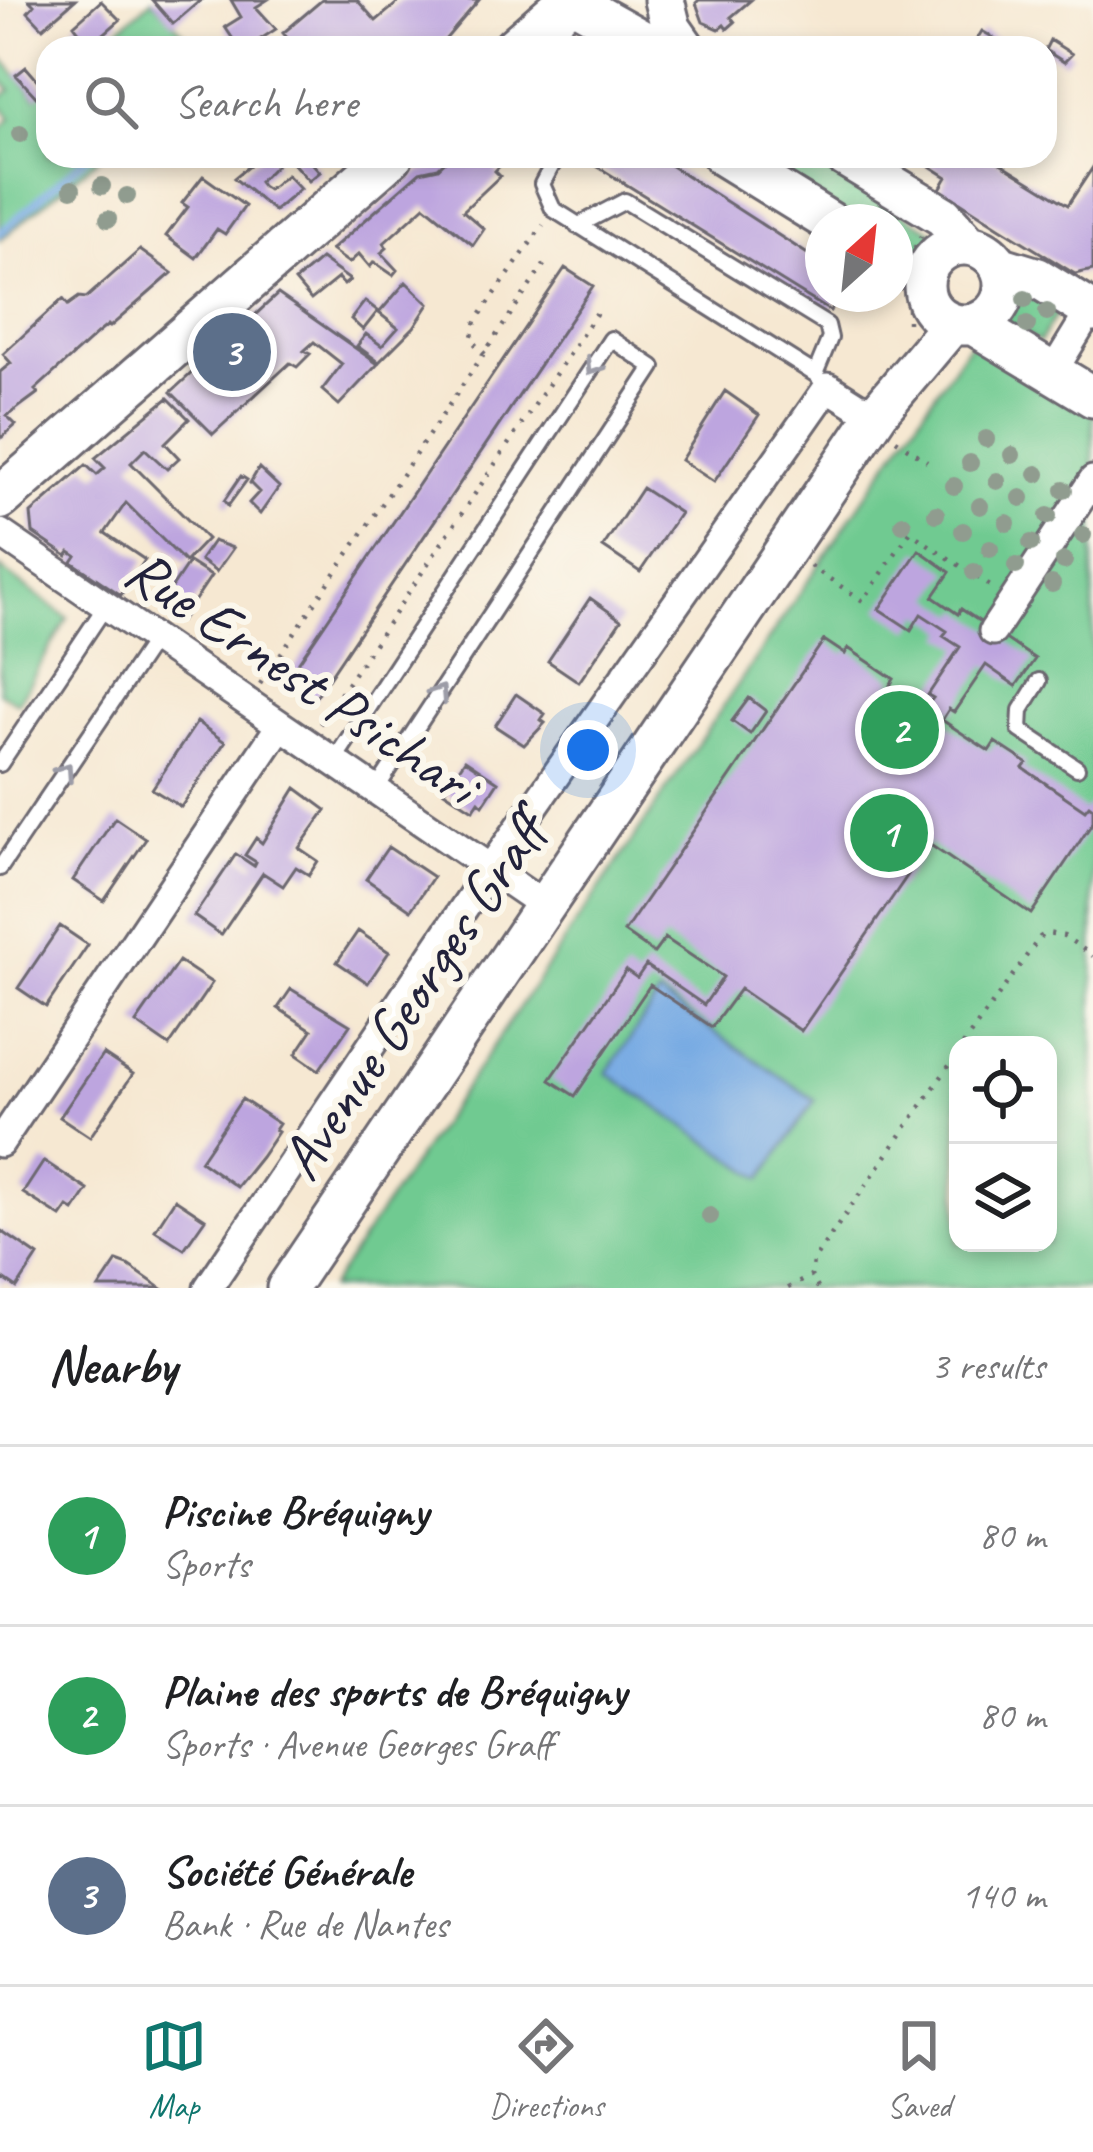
<!DOCTYPE html>
<meta charset="utf-8">
<style>
:root{--surface:#fff;--page:#f6f6f6;--text:#202124;--muted:#757577;--line:#e0e0e0;--accent:#0f766e}
body{margin:0;font-family:Caveat,sans-serif;background:var(--page);color:var(--text)}
.controls{position:absolute;right:36px;bottom:36px;display:grid;overflow:hidden;border-radius:24px;box-shadow:0 6px 18px #0003}
.controls button{width:108px;height:108px;display:grid;place-items:center;padding:0;border:0;border-bottom:3px solid var(--line);background:var(--surface);color:var(--text);font:60px sans-serif}
.compass{position:absolute;left:805px;top:204px;width:108px;height:108px;border-radius:50%;background:var(--surface);box-shadow:0 6px 18px #0003;rotate:27deg}
.you{position:absolute;left:588px;top:750px;width:42px;height:42px;margin:-30px;border:9px solid #fff;border-radius:50%;background:#1a73e8;box-shadow:0 0 0 18px #1a73e833}
.badge{display:grid;place-items:center;width:78px;height:78px;border-radius:50%;background:var(--accent);color:#fff;font-size:39px;font-weight:700}
.pin{position:absolute;translate:-50% -50%;border:6px solid #fff;box-shadow:0 3px 12px #0006}
.list{margin:0;padding:0;list-style:none}
h2{display:flex;justify-content:space-between;align-items:center;height:156px;margin:0;padding:0 48px;font-size:51px}
h2 small{font-size:39px;font-weight:400;color:var(--muted)}
.list li{display:grid;grid-template-columns:78px 1fr auto;gap:36px;align-items:center;box-sizing:border-box;height:180px;padding:0 48px;border-top:3px solid var(--line)}
.list b{display:block;font-size:45px;white-space:nowrap}
.list p{margin:0;font-size:39px;white-space:nowrap;color:var(--muted)}
.list em{font-size:39px;font-style:normal;color:var(--muted)}
.icon{flex:none;width:66px;height:66px;fill:none;stroke:currentColor;stroke-width:2;stroke-linecap:round;stroke-linejoin:round}
.map{position:relative;flex:none;width:1093px;height:1288px;overflow:hidden}
.search{position:absolute;background:var(--surface);box-shadow:0 6px 18px #0003;left:36px;right:36px;top:36px;height:132px;display:flex;align-items:center;gap:30px;box-sizing:border-box;padding:0 42px;border-radius:36px;color:var(--muted);font-size:45px}
.sheet{height:696px;background:var(--surface)}
nav{display:flex;justify-content:space-around;align-items:center;box-sizing:border-box;height:168px;border-top:3px solid var(--line);background:var(--surface);font-size:33px;color:var(--muted)}
nav a{display:grid;justify-items:center;gap:6px}
nav .on{color:var(--accent)}
.map>svg:first-child{display:block}
</style>
<div class="map">
<svg width="1093" height="1288" viewBox="0 0 1093 1288">
<rect width="100%" height="100%" fill="#fbf7ec"/>
<filter id="ink" filterUnits="userSpaceOnUse"><feTurbulence type="fractalNoise" baseFrequency=".00833" numOctaves="2"/><feDisplacementMap in="SourceGraphic" scale="24" xChannelSelector="R" yChannelSelector="G"/><feConvolveMatrix kernelMatrix="1 2 1 2 8 2 1 2 1" color-interpolation-filters="sRGB"/></filter>
<filter id="wash" filterUnits="userSpaceOnUse"><feTurbulence type="fractalNoise" baseFrequency=".004" numOctaves="4" result="noise"/><feDisplacementMap in="SourceGraphic" scale="48" xChannelSelector="R" yChannelSelector="G"/><feGaussianBlur stdDeviation="2.7" result="paint"/><feColorMatrix in="noise" values="0 0 0 0 0 0 0 0 0 0 0 0 0 0 0 0 0 1.4 0 .05"/><feComposite in="paint" operator="in"/></filter>
<g filter="url(#wash)">
<rect width="100%" height="100%" fill="#f6e8d2"/>
<path fill="#70ca91" stroke="#497666" stroke-width="3" fill-rule="evenodd" d="M152 0 198 48H96Z
M0 56 36 97 48 88V156H101L0 240V128L11 118 0 105V98L11 90 0 78Z
M747 156H809L942 237 920 263 895 247V222H854Z
M1019 284 1060 308 1040 342 1004 322 1013 310Z
M970 342 1093 414V1288H329ZM958 1045H1048V1243H958Z
M0 568 68 618 18 703 0 693Z"/>
<path fill="#77aae3" stroke="#4c668f" stroke-width="3" d="M659 995 815 1100 762 1179 607 1073Z"/>
<g fill="none" stroke-linecap="round" stroke-linejoin="round">
<path stroke="#77aae3" stroke-width="8" d="M0 233 88 156"/>
</g>
<g id="blocks">
<path fill="#bda5df" d="M29 0H75L43 28 28 12 34 5Z
M152 0H201L173 24Z
M231 0H267L256 7 276 29 247 48H239L225 27 241 17Z
M322 0H357L376 21 401 0H479L438 48H296L283 33Z
M699 0H751L731 17 735 22 727 29 724 25 719 29 703 22 696 3Z
M101 1 120 20 90 46 74 25Z
M982 31 1011 48H979L974 44Z
M1050 40 1072 54 1064 62 1045 50Z
M26 67 46 90 37 98 16 75Z
M261 156H270L277 164 259 182 262 186 268 190 287 175 300 189 274 211 234 178Z
M296 156H306L320 172 309 181 291 161Z
M451 156H509L495 171 500 176 463 211 484 229 473 245 425 206 384 243 387 248 381 253 397 270 393 275 374 262 370 267 359 254 349 263 331 250 420 172 438 168Z
M590 156H656L823 264V294H839L830 311 587 160Z
M914 156H989L1068 205 1093 167V270L1075 274 999 227 940 189 947 177Z
M203 176 245 206 225 234 217 229 196 258 166 236 188 207 182 203Z
M140 250 172 273 110 327 108 325 98 333 35 390 38 393 7 416 16 425 0 439V372L11 363 3 354 63 299 68 305 79 297 86 298Z
M321 259 350 280 344 285 338 278 311 300 295 281Z
M565 268 593 286 313 701 286 681Z
M406 282 429 304 414 327 379 362 357 346 366 334 382 346 398 328 379 313Z
M278 294 378 364 339 405 322 390 342 364 314 342 304 351 310 354 297 367 290 363 213 434 171 392Z
M365 301 378 311 363 330 351 319Z
M725 391 759 415 714 482 681 460Z
M168 398 189 419 165 443 179 458 167 469 145 449 131 463 207 539 185 562 126 503 105 533 145 560 121 595 72 562 76 556 70 552 67 556 33 533 31 513 86 465 97 475 105 468 95 458Z
M259 468 279 487 260 514 249 503 259 492 250 483Z
M241 476 247 480 228 506 224 501Z
M642 488 680 513 640 572 603 547Z
M213 541 233 548 216 572 200 560Z
M919 550 950 572 933 597 958 614 961 609 1035 659 1016 686 986 665 954 712 949 709 942 720 989 751 995 742 1027 763 1023 768 1085 810 1089 805 1093 808V822L1031 914 929 844 801 1031 740 989 712 1027 650 985 575 1096 550 1080 626 970 637 978 646 965 704 1005 723 977 665 938 654 953 624 932 824 640 845 654 848 648 894 679 890 685 925 708 933 698 928 695 960 647 943 636 947 631 921 614 911 630 879 609Z
M189 562 211 576 181 621 159 607Z
M590 598 621 620 579 682 548 661Z
M516 694 545 714 541 720 545 723 524 745 495 726Z
M749 698 766 711 750 734 732 721Z
M197 722 225 742 181 807 152 789Z
M465 760 498 782 483 805 479 801 473 810 444 791Z
M296 788 326 810 299 848 318 861 309 875 296 867 283 886 263 873 221 935 194 916 236 854 254 866 256 862 245 855 256 838 262 843Z
M115 818 146 839 104 901 73 880Z
M388 847 433 877 411 910 366 879Z
M60 926 88 945 46 1007 18 988Z
M358 931 389 952 368 983 337 962Z
M179 961 212 983 169 1046 136 1023Z
M291 989 350 1025 319 1070 296 1054 312 1030 278 1008Z
M103 1054 133 1074 90 1137 60 1117Z
M242 1099 279 1124 275 1130 278 1132 261 1157 237 1187 200 1161Z
M44 1161 88 1190 74 1211 68 1207 61 1217 23 1193Z
M175 1199 205 1219 184 1249 155 1230Z
M0 1230 38 1256 17 1288 4 1279 0 1285Z
M117 1261 128 1265 161 1288H99Z"/>
</g>
</g>
<g filter="url(#ink)">
<use href="#blocks" fill-opacity="0" stroke="#6c6770" stroke-width="3"/>
<g fill="none" stroke-linecap="round" stroke-linejoin="round">
<g stroke="#6c6770" stroke-width="20">
<path id="lane" d="M557 156 542 184 553 209 815 374 828 387
M577 226 625 201 827 325 830 338 815 374
M1039 681 1021 710 1020 730 1077 768
M333 762 611 339 653 367 375 791
M0 764 105 607
M0 868 154 640"/>
</g>
<g stroke="#6c6770" stroke-width="33">
<path id="street" d="M1052 373 1093 306
M0 533 545 906
M993 631 1093 480
M0 1143 280 726
M208 1288 490 869 828 387 858 406 879 411"/>
</g>
<g stroke="#6c6770" stroke-width="45">
<path id="secondary" d="M570 0 656 48
M664 0 671 28 685 48
M723 156 830 222
M844 156 943 216 969 245
M924 285a40 40 0 1 1 80 0a40 40 0 1 1-80 0Z
M999 266 1038 278 1093 312
M972 324 1093 397
M287 1288 879 411 952 324"/>
</g>
<g stroke="#6c6770" stroke-width="48">
<path id="primary" d="M515 48 570 0
M0 498 391 156"/>
</g>
<path stroke="#6c6770" stroke-width="4.5" stroke-dasharray="3 9" stroke-linecap="butt" d="M908 323V296L896 283 921 236
M485 354 471 340 476 321 543 225
M896 440 927 461
M810 566 863 601 910 532 993 588
M260 684 544 265
M320 724 600 308
M963 1045 1040 937 1047 933 1064 936 1093 956
M788 1288 811 1276
M818 1288 811 1276 813 1261 958 1053"/>
<use href="#lane" stroke="#fff" stroke-width="14"/>
<use href="#street" stroke="#fff" stroke-width="27"/>
<use href="#secondary" stroke="#fff" stroke-width="39"/>
<use href="#primary" stroke="#fff" stroke-width="42"/>
</g>
<g fill="#909c8f">
<circle cx="20" cy="134" r="9"/>
<circle cx="102" cy="186" r="9"/>
<circle cx="72" cy="189" r="9"/>
<circle cx="127" cy="196" r="9"/>
<circle cx="108" cy="219" r="9"/>
<circle cx="1025" cy="299" r="9"/>
<circle cx="1047" cy="312" r="9"/>
<circle cx="1027" cy="325" r="9"/>
<circle cx="986" cy="439" r="9"/>
<circle cx="1012" cy="455" r="9"/>
<circle cx="970" cy="463" r="9"/>
<circle cx="1037" cy="474" r="9"/>
<circle cx="997" cy="481" r="9"/>
<circle cx="954" cy="486" r="9"/>
<circle cx="1064" cy="490" r="9"/>
<circle cx="1021" cy="498" r="9"/>
<circle cx="980" cy="506" r="9"/>
<circle cx="936" cy="514" r="9"/>
<circle cx="1048" cy="516" r="9"/>
<circle cx="1007" cy="523" r="9"/>
<circle cx="903" cy="524" r="9"/>
<circle cx="963" cy="531" r="9"/>
<circle cx="1083" cy="535" r="9"/>
<circle cx="1031" cy="543" r="9"/>
<circle cx="990" cy="549" r="9"/>
<circle cx="1064" cy="561" r="9"/>
<circle cx="1016" cy="566" r="9"/>
<circle cx="974" cy="572" r="9"/>
<circle cx="1052" cy="584" r="9"/>
<circle cx="710" cy="1216" r="9"/>
</g>
<defs><path id="oneway-chevron" d="M-2-3.5L2.5 0L-2 3.5" fill="none" stroke-width="1.6" stroke-linecap="round" stroke-linejoin="round" transform="scale(3)"/></defs>
<g stroke="#9c9ca7">
<use href="#oneway-chevron" transform="translate(593 367) rotate(123)"/>
<use href="#oneway-chevron" transform="translate(439 693) rotate(-57)"/>
<use href="#oneway-chevron" transform="translate(65 771) rotate(-56)"/>
</g>
</g>
<g text-anchor="middle" stroke-width="12" stroke-linejoin="round" paint-order="stroke">
<g font-size="60" fill="#22223b" stroke="#fbf7ec">
<text transform="translate(302 676) rotate(34)" y="21">Rue Ernest Psichari</text>
<text transform="translate(412 995) rotate(-56)" y="21">Avenue Georges Graff</text>
</g>
</g>
</svg>
<div class="controls">
<button><svg class="icon" aria-label="locate" viewBox="0 0 24 24"><circle cx="12" cy="12" r="6"/><path d="M12 2v4M12 18v4M2 12h4M18 12h4"/></svg></button>
<button><svg class="icon" aria-label="layers" viewBox="0 0 24 24"><path d="M12 4l9 5-9 5-9-5zM3 14l9 5 9-5"/></svg></button>
</div>
<svg class="compass" viewBox="-18 -18 36 36"><path d="M0-13l5 13h-10z" fill="#e53935"/><path d="M0 13l5-13h-10z" fill="#757577"/></svg>
<div class="you"></div>
<div class="pin badge" style="left:889px;top:833px;background:#2e9e5b">1</div>
<div class="pin badge" style="left:900px;top:730px;background:#2e9e5b">2</div>
<div class="pin badge" style="left:232px;top:352px;background:#5c6f8a">3</div>
<div class="search"><svg class="icon" aria-label="search" viewBox="0 0 24 24"><circle cx="10" cy="10" r="6"/><path d="M15 15l6 6"/></svg>Search here</div>
</div>
<section class="sheet">
<h2>Nearby<small>3 results</small></h2>
<ul class="list">
<li><span class="badge" style="background:#2e9e5b">1</span><div><b>Piscine Bréquigny</b><p>Sports</p></div><em>80 m</em></li>
<li><span class="badge" style="background:#2e9e5b">2</span><div><b>Plaine des sports de Bréquigny</b><p>Sports · Avenue Georges Graff</p></div><em>80 m</em></li>
<li><span class="badge" style="background:#5c6f8a">3</span><div><b>Société Générale</b><p>Bank · Rue de Nantes</p></div><em>140 m</em></li>
</ul>
</section>
<nav>
<a class="on"><svg class="icon" aria-label="map" viewBox="0 0 24 24"><path d="M3 6l6-2 6 2 6-2v14l-6 2-6-2-6 2zM9 4v14M15 6v14"/></svg>Map</a>
<a><svg class="icon" aria-label="directions" viewBox="0 0 24 24"><path d="M12 3l9 9-9 9-9-9zM9 14v-3h6M13 9l2 2-2 2"/></svg>Directions</a>
<a><svg class="icon" aria-label="saved" viewBox="0 0 24 24"><path d="M7 4h10v16l-5-4-5 4z"/></svg>Saved</a>
</nav>
